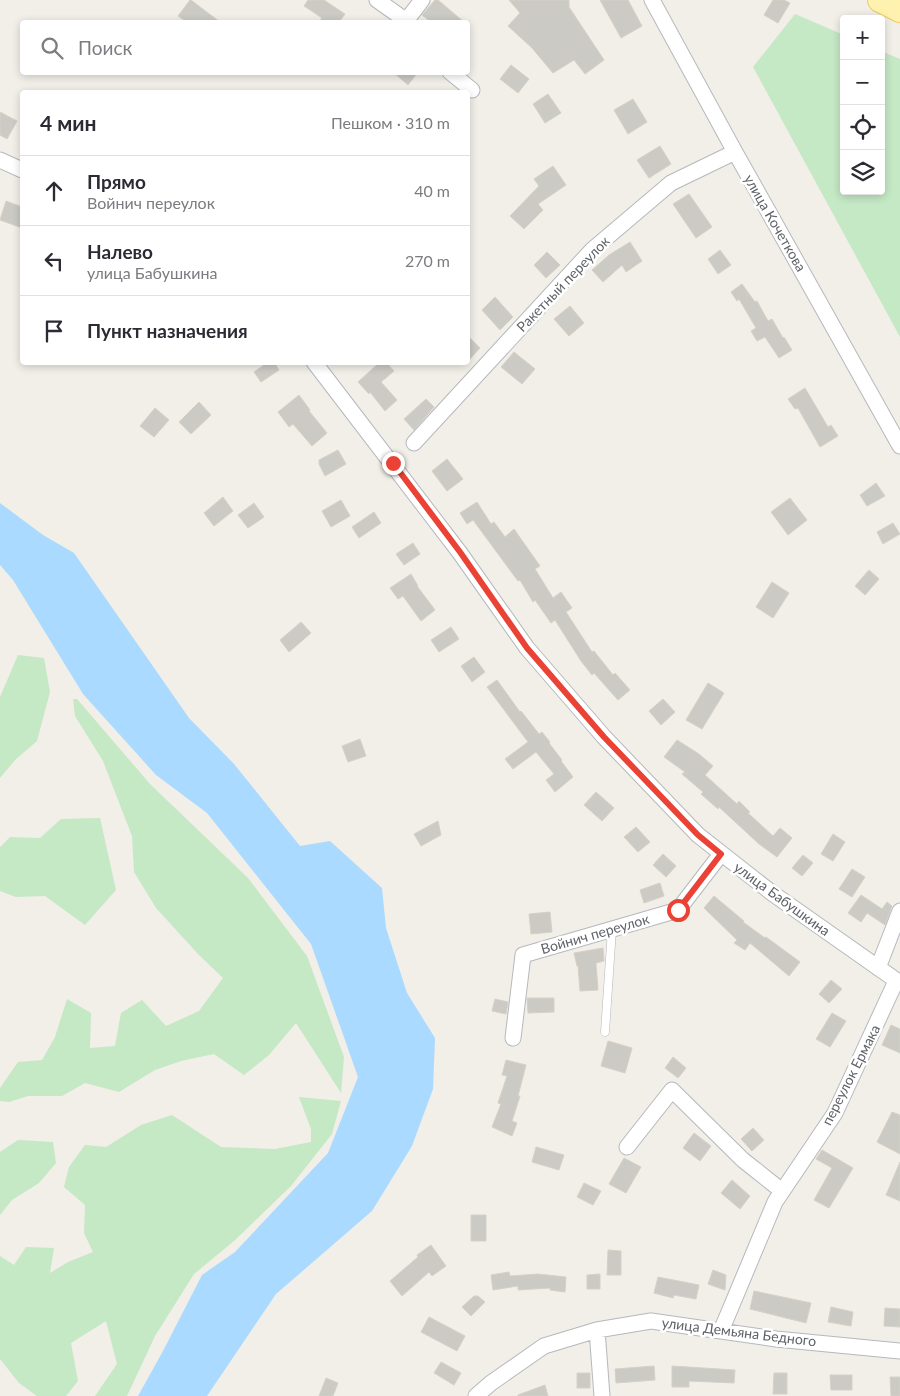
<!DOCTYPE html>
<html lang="ru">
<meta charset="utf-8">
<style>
:root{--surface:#fff;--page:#f2f2f3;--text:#2b2b33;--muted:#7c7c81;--line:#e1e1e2}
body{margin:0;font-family:Lato,sans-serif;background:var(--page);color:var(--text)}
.controls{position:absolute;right:15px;top:15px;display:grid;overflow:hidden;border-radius:5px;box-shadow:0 2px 8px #0003}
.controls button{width:45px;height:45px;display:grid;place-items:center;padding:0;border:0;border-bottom:1px solid var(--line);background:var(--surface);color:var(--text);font:25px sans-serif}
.stop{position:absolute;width:15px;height:15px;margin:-11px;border:4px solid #ea4335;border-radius:50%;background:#fff}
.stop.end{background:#ea4335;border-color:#fff;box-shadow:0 1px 5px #0008}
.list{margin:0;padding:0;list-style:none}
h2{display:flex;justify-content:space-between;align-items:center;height:65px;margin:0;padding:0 20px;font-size:21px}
h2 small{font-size:16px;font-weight:400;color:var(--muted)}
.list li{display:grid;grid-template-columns:32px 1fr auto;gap:15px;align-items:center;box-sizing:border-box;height:70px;padding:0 20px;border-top:1px solid var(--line)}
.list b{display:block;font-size:19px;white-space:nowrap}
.list p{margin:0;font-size:16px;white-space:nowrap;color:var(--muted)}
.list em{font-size:16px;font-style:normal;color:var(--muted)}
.icon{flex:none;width:28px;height:28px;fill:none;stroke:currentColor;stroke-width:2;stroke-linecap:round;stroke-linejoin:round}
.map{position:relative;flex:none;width:900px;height:1396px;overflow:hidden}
.search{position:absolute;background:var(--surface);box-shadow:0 2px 8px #0003;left:20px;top:20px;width:450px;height:55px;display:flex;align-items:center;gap:12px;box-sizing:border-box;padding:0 18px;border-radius:5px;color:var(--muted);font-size:19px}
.panel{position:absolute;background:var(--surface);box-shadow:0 2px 8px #0003;left:20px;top:90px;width:450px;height:275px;border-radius:5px}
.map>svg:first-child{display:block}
</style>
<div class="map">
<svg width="900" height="1396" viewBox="0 0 900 1396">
<rect width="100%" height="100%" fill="#f1efe8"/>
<path fill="#c5e8c5" d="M795 14 844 35V191H881V51L900 59V337L753 67Z
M18 655 44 658 50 692 37 741 16 759 0 778V697Z
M73 699H77L150 784 248 878 307 956 344 1057 341 1093 296 1023 269 1055 244 1075 214 1054 181 1061 155 1070 119 1092 85 1083 62 1096H28L9 1102 0 1101V1088L18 1062 42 1060 55 1037 67 999 91 1013 90 1048 115 1046 121 1013 142 1000 166 1026 199 1011 223 978 198 954 156 908 134 872 132 836 103 761 75 716Z
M100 818 116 890 85 925 45 896 16 897 0 891V847L10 837 40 838 61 819Z
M299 1097 341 1101 332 1134 291 1186 234 1241 194 1274 155 1336 127 1396H95L117 1364 106 1321 71 1343 78 1381 66 1396H37L19 1383 0 1359V1256L14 1265 26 1247 54 1248 50 1273 68 1262 93 1252 84 1233 85 1205 64 1187 69 1167 85 1145 106 1147 141 1125 172 1115 221 1147 275 1149 311 1142V1129Z
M18 1140 53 1142 56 1163 39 1183 12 1200 0 1215V1152Z"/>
<path fill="#aadaff" d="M0 503 43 535 74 553 189 718 234 764 300 846 330 841 382 888 386 928 407 993 435 1038 433 1089 412 1146 372 1211 276 1294 207 1396H138L163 1351 202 1275 235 1252 328 1153 358 1077 311 944 207 813 156 775 83 694 13 580 0 565Z"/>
<path fill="#cccac5" stroke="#d6d1c6" d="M190 0H191L220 22H187L178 16Z
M308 0H324L345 14 339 22H319L322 18 304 6Z
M435 0H438L464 22H431L422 15Z
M509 0H569V7L604 60 585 74 574 60 553 73 532 48 508 26 520 13Z
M600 0H628L642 26 621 38Z
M773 0H784L790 3 778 23 764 15Z
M511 65 529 79 518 93 500 79Z
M393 72H418L408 85Z
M548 94 561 113 545 123 533 104Z
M633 99 647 122 628 134 614 110Z
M0 112 17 121 7 139 0 135Z
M660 146 671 164 649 178 637 160Z
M553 166 566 185 538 204 543 210 524 229 510 216 539 186 534 179Z
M689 194 712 227 696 238 673 204Z
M6 201 22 207V228L0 220Z
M630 242 642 261 626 272 622 265 603 282 592 270 609 255Z
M720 250 731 265 718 274 708 259Z
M547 252 560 265 546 278 534 265Z
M742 284 755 302 757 301 768 321 772 319 783 338 784 337 792 350 779 358 765 337 757 341 751 331 756 328 739 299 737 301 731 292Z
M495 297 513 317 500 330 482 310Z
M570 306 584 323 569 336 554 319Z
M468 336 480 348 468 361Z
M514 352 535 369 522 384 501 367Z
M268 362H274L279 370 261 382 254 372Z
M380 362H386L394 371 381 382 397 400 385 411 370 392 369 394 358 382Z
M805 388 828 427 831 425 838 436 820 447 798 408 795 409 788 399Z
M299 395 310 410 309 411 327 433 312 446 293 424 289 427 278 412Z
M426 399 434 407 414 430 404 419Z
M199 402 211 415 191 434 179 422Z
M155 408 169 420 154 437 140 426Z
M338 450 346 464 325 476 319 464V460Z
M447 459 463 479 447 491 432 471Z
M876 483 885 496 867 506 860 495Z
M223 497 233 511 214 526 204 513Z
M790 498 807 520 788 535 771 512Z
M341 500 350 516 331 527 322 511Z
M477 502 491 524 494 522 505 537 514 529 540 566 535 569 553 598 561 592 572 608 566 612 592 652 594 651 613 675 615 673 630 690 618 700 594 673 592 675 581 661 555 620 551 623 535 600 533 602 520 580 518 581 473 520 467 524 460 513Z
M254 503 264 517 248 528 238 515Z
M374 512 381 523 359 538 352 527Z
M893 523 900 534 883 544 877 532Z
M413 543 420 554 404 565 396 554Z
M869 570 879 579 865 595 855 586Z
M411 574 418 586H417L435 610 421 621 403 596 398 599 390 588Z
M772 582 789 593 773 618 756 607Z
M301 622 311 633 289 652 280 640Z
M451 627 459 639 439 652 431 640Z
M474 657 485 672 472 682 461 666Z
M497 680 520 712 521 711 539 734 542 732 550 742 549 743 562 760 561 761 573 777 555 792 546 780 554 774 536 752 513 769 505 759 528 742 487 687Z
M708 683 724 693 702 729 686 720Z
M663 699 675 712 661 725 649 711Z
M360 739 366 756 348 762 342 746Z
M677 740 699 754 713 766 705 775 737 804 739 801 750 812 748 813 773 836 780 828 792 838 777 857 759 844 719 807 718 809 701 794 703 792 682 774 685 772 664 757Z
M596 792 614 808 602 821 584 805Z
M438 821 441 835 421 846 414 834Z
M636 827 650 842 638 852 624 837Z
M833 834 845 842 833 861 821 854Z
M663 854 676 866 666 877 653 865Z
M803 855 813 863 802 876 792 868Z
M852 869 865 877 852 897 839 889Z
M660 883 664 896 644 903 640 890Z
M861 895 882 909 887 902 892 906 885 925 867 913 861 922 848 913Z
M714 896 744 921 743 922 765 938 766 937 800 962 789 976 750 943 745 950 734 943 737 940 704 908Z
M550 912 552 932 531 934 529 914Z
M603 948 604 961 596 963 598 990 580 991 578 966H577L574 953Z
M831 980 842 989 829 1003 819 994Z
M527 998H554V1012L528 1013Z
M495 999 508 1002 506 1014 492 1011Z
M832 1013 846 1021 830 1047 816 1039Z
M891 1025 900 1029V1053L882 1045Z
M608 1041 632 1048 625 1073 601 1066Z
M673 1057 686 1068 678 1078 665 1068Z
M506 1060 526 1065 518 1096H520L512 1121 517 1123 512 1136 492 1127 501 1104 498 1103 507 1076 502 1075Z
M892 1112 900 1115V1154L877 1142Z
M753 1128 764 1140 752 1151 741 1139Z
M694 1133 711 1146 700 1161 683 1148Z
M536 1147 564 1155 559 1170 532 1162Z
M822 1150 853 1168 829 1208 814 1200 832 1168 816 1159Z
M624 1158 641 1167 626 1193 609 1184Z
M900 1162V1201L886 1195Z
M732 1180 750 1196 740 1209 721 1193Z
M584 1183 601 1191 593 1205 577 1197Z
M471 1215H486V1241H471Z
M431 1245 446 1266 432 1276 429 1272 402 1296 390 1281 418 1257 417 1255Z
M608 1250 621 1251V1275H607Z
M713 1270 726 1275 725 1290 708 1284Z
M509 1272 510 1276 538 1274 566 1277 565 1292 550 1290V1288L518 1290V1286L493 1290 491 1275Z
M600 1274V1289H587V1275Z
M658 1277 699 1285 696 1299 674 1295 673 1298 654 1293Z
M754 1291 811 1303 806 1323 750 1309Z
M474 1296H478L485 1302 471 1316 462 1307Z
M831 1307 853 1312 851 1326 828 1322Z
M885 1308 900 1309V1327L884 1326Z
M429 1317 465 1336 457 1351 421 1332Z
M441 1362 461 1373 454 1385 434 1373Z
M654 1366 655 1380 616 1383 615 1369Z
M672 1366 735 1370 734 1383 689 1381V1387H672Z
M577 1373H590V1388H577Z
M774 1373H787V1394H773Z
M830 1375H852V1390H831Z
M890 1377H900V1396H891Z
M326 1378 338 1383 333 1396H319Z
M545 1385 548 1396H518V1395Z"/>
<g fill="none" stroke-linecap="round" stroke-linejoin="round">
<g stroke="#b5b8bc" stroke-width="9">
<path id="service" d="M605 1032 612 929"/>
</g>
<g stroke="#b5b8bc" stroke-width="17">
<path id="minor" d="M377 0 408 22
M652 0 735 152 900 446
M406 21 422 0
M450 72 472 90
M0 160 22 170
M314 362 460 553 527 648 604 737 698 835 772 893 900 983
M414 443 592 250 671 183 735 152
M878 968 900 911
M513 1038 523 955 678 910 721 854
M627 1147 672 1090 743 1160 782 1191
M597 1330 602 1396
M721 1331 775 1202 835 1113 896 981
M476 1396 491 1383 544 1346 597 1330 651 1321 776 1339 900 1351"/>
</g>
<g stroke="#f2c960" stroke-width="26">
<path id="primary" d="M880 0 900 10"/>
</g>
<use href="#service" stroke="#fff" stroke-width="8"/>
<use href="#minor" stroke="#fff" stroke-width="15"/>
<use href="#primary" stroke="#fff2af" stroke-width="24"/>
</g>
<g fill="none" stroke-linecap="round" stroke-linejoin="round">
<path stroke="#ea4335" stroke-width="6" d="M393 463 460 552 527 648 604 737 698 835 721 854 678 910"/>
</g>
<g text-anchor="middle" stroke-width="5" stroke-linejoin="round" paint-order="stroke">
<g font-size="14" fill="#5f6368" stroke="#fff">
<text transform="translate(775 223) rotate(60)" y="5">улица Кочеткова</text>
<text transform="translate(563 284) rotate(-46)" y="5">Ракетный переулок</text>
<text transform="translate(782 899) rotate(36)" y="5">улица Бабушкина</text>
<text transform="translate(595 934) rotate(-16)" y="5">Войнич переулок</text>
<text transform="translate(851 1075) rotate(-63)" y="5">переулок Ермака</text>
<text transform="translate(739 1332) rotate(7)" y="5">улица Демьяна Бедного</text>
</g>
</g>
</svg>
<div class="controls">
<button>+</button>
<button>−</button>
<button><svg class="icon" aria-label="locate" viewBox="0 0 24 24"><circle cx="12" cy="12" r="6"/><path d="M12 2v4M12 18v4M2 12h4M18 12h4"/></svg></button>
<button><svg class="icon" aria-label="layers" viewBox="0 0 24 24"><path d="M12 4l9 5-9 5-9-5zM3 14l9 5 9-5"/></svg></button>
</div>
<div class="stop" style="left:678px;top:910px"></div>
<div class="stop end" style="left:393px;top:463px"></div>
<div class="search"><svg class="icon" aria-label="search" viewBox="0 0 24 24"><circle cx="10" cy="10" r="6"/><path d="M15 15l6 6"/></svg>Поиск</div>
<section class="panel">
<h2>4 мин<small>Пешком · 310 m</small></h2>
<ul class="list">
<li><svg class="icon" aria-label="ahead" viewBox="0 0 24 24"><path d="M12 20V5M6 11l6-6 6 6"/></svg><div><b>Прямо</b><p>Войнич переулок</p></div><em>40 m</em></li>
<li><svg class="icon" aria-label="left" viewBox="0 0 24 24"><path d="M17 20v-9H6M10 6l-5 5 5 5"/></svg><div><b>Налево</b><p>улица Бабушкина</p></div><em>270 m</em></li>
<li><svg class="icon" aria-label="arrive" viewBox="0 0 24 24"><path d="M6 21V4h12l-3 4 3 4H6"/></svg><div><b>Пункт назначения</b></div></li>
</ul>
</section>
</div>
